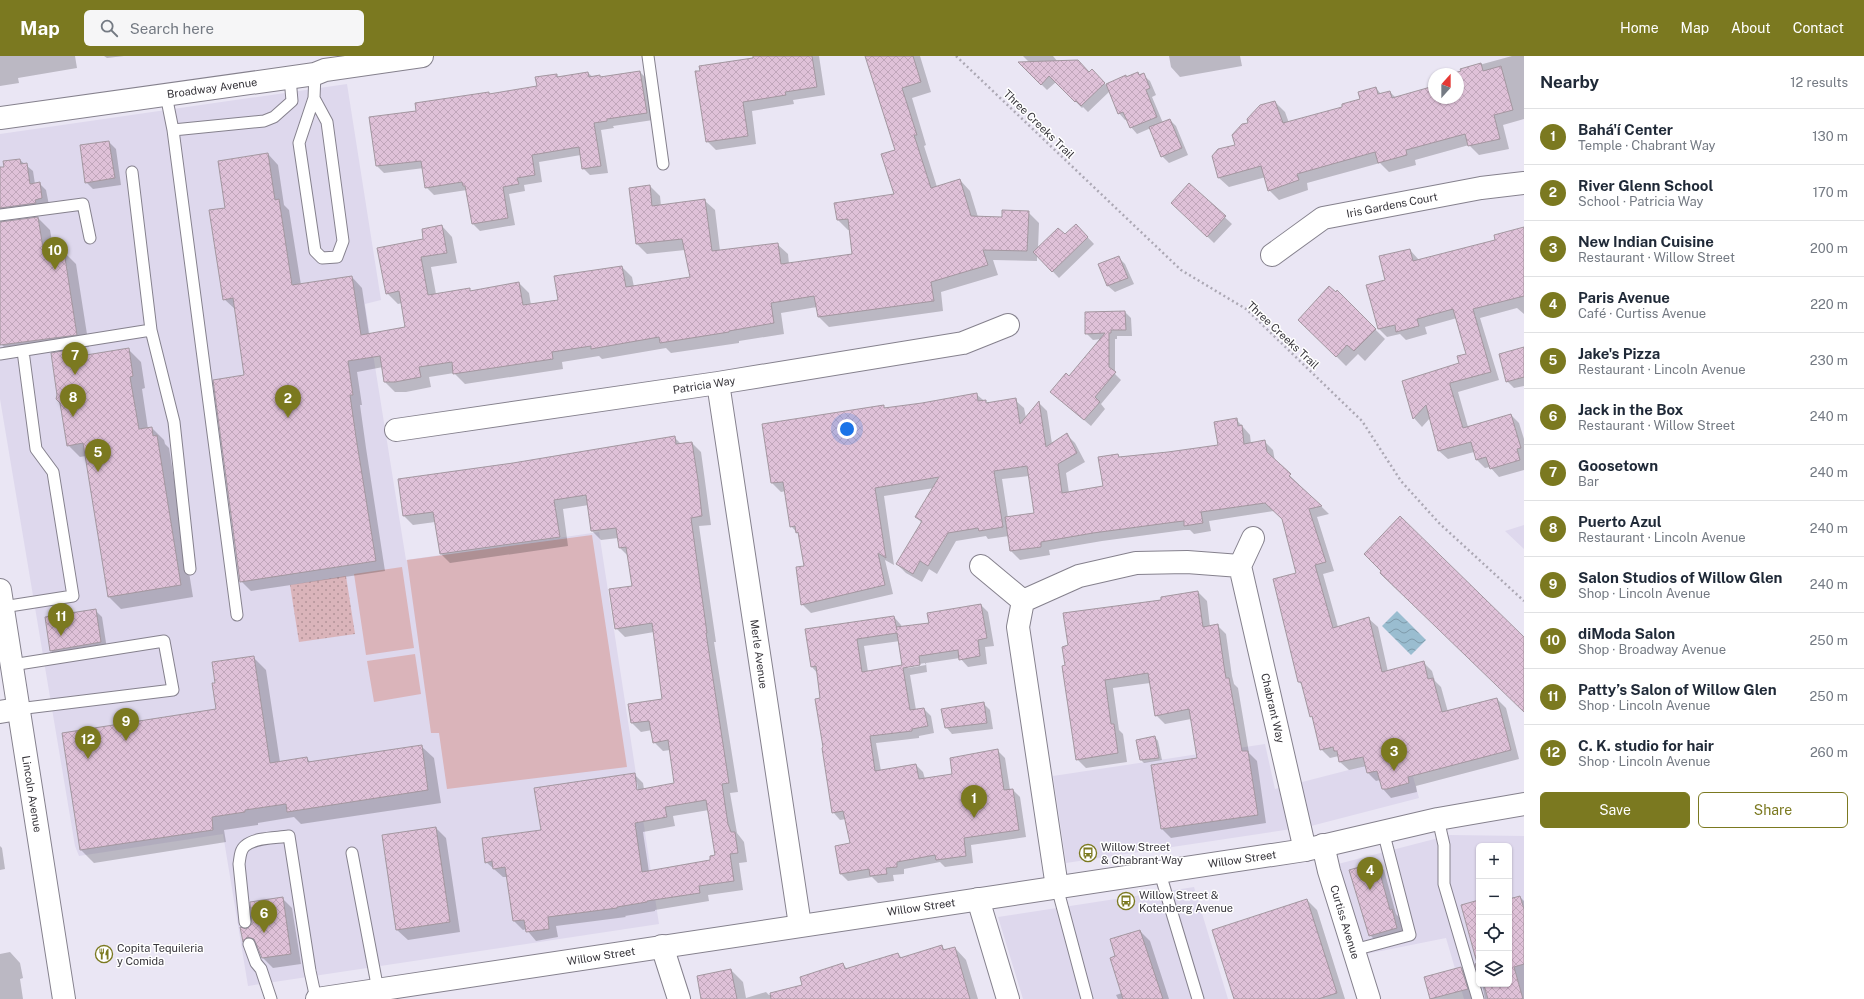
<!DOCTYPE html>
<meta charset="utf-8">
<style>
:root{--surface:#fff;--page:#f6f6f7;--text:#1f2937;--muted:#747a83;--line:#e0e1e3;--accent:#7b7920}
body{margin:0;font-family:"Public Sans",sans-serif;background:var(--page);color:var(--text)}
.controls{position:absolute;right:12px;bottom:12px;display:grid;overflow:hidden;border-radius:6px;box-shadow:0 1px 3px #0004}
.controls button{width:36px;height:36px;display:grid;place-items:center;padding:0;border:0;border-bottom:1px solid var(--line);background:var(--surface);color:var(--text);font:20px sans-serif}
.compass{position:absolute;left:1428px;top:12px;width:36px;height:36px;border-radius:50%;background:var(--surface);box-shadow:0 1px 3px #0004;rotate:21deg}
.you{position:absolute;left:847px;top:373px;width:14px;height:14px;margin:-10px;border:3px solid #fff;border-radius:50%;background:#1a73e8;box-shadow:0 0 0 6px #1a73e833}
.badge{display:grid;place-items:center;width:26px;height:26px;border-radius:50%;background:var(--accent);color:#fff;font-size:13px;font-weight:700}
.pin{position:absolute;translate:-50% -33px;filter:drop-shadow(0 1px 2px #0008)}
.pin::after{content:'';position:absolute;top:21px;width:14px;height:12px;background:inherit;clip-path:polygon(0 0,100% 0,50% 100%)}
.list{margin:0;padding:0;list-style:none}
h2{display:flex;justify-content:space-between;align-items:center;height:52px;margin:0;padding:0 16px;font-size:17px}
h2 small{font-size:13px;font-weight:400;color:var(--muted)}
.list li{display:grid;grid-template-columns:26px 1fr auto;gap:12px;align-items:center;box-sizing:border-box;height:56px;padding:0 16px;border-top:1px solid var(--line)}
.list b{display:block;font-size:15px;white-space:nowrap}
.list p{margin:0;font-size:13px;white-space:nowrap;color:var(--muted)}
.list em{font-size:13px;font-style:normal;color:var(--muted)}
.actions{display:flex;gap:8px;padding:12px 16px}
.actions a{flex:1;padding:9px 0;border:1px solid var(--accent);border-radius:6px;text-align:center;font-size:14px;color:var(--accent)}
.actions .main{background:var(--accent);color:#fff}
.icon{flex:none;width:22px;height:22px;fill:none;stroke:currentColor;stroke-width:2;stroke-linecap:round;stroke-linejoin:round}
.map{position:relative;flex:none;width:1524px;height:943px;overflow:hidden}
header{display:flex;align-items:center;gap:24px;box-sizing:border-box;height:56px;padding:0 20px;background:var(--accent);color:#fff}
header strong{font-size:19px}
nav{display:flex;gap:22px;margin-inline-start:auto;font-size:14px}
.search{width:280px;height:36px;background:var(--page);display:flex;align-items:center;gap:10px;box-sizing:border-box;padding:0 14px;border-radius:6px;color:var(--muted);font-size:15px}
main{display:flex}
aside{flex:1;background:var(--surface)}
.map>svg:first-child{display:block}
</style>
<header>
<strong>Map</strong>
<div class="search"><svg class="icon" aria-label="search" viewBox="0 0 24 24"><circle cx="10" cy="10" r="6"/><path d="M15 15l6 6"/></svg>Search here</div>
<nav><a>Home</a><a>Map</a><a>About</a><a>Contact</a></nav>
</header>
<main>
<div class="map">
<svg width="1524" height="943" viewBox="0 0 1524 943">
<defs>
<pattern id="park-dots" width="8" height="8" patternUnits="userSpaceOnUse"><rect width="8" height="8" fill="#dab4ba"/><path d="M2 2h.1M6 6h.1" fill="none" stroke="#b29398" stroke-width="1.8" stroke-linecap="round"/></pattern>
<pattern id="water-waves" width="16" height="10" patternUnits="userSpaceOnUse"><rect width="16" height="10" fill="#9abdd0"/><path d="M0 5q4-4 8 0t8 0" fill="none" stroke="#7e9aaa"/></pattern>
<pattern id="building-cross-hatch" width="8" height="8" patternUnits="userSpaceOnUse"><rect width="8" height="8" fill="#dfc1d8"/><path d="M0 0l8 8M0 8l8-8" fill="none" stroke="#c0a6ba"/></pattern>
</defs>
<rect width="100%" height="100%" fill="#eae6f4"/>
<path fill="#ded8ed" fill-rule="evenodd" d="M347 28 381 244 365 248 406 504 599 476 659 868 248 930 223 778 79 800 75 790 0 343V78Z
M1524 469V493L1505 475Z
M1265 688 1275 733 1407 699 1419 742 1311 770 1066 807 1053 720Z
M1450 779 1524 780V943H1464L1446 882 1366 898 1338 808ZM1479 790H1509V928H1479Z
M1194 831 1228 943H1023L998 861Z"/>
<path fill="#dab4ba" d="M592 479 627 711 447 733 439 677H431L407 504Z
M402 511 414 592 366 599 354 518Z
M415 598 421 638 374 646 367 605Z"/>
<path fill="url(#park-dots)" d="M346 520 355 578 299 586 290 529Z"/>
<path fill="url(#water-waves)" d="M1397 555 1426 584 1411 599 1382 570Z"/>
<path fill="#0003" fill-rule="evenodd" d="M0 0H75L77 12 18 22 19 27 0 30Z
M104 0H124L107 2Z
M754 0H819L825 39 793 44 794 48 752 55 756 88 716 94 707 85 754 2Z
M876 0H920L931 36 912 42 926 89 924 90 937 131 960 124 970 135 978 161 1003 162 1028 156 1039 167 1038 193 1065 180 1076 169 1094 188 1059 222 1037 199V205L993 204 998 219 941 236 943 255 829 271 818 260 817 251 781 257 784 278 739 285V287L671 297 666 292 602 303 599 300 562 306 563 313 465 328 454 317 429 321 431 331 406 336H395L385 326 383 311 357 316 362 349H360L366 392 385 515 251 535 241 525 245 320 235 253 224 243 226 153 268 98 278 109 284 149 289 154 301 229 352 221 362 232 369 278 406 272 402 247 398 248 387 237 424 184 442 170 452 181 457 207 431 211 436 238 469 234 471 236 519 227 529 237 531 249 559 245 622 211 632 221 634 231 691 222 685 194 647 198 636 187 650 130 660 140 661 150 704 144 715 154 720 195 777 188 788 198 789 208 854 198 851 174H848L838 164 895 139 896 94Z
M1023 0H1053L1058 6 1090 17 1092 15 1106 29 1125 20 1127 22 1138 18 1140 20 1143 19 1150 25 1156 39 1152 41 1163 67 1170 64 1176 70 1188 99 1169 107 1162 100 1151 72 1137 78 1131 71 1127 63 1125 64 1119 57 1110 35 1088 56 1083 51 1082 52 1056 26 1047 34 1024 11 1029 6Z
M1169 0H1240L1242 10 1180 21 1171 11Z
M1512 0H1524V63L1503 69 1509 93 1479 99 1469 89 1415 104 1416 109 1389 116 1380 107 1307 127 1308 134 1279 144 1269 134 1266 121 1229 131 1219 122 1249 67 1275 46 1285 56 1289 67 1344 52 1361 44 1376 32 1381 38 1390 36 1396 42 1434 31V42H1458V18H1453L1462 16 1461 14Z
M640 16 647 23 653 64 613 70 614 72 601 74 608 117 590 119 583 112 581 99 539 106 542 126 524 129 525 135 509 138 515 169 480 175 473 168 467 134 434 139 426 131 424 112 384 117 377 110 417 56 488 37 490 39 538 31 556 19 559 22 588 17 593 21 599 20 601 22Z
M109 86 116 93 121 129 93 133 86 126Z
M20 104 33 115 35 128 39 127 46 134 49 149 0 159V112L5 111Z
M1189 128 1232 168 1214 187 1179 153Z
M38 162 50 174 54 197 64 196 76 208 89 291 78 292 85 300 128 293 141 306 145 332 142 333 148 373 152 372 164 384 165 388 169 392 193 541 121 553 108 540 86 400 80 401 68 389 58 339 57 295 14 301 2 289 0 276V167Z
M1524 172V258L1517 252 1480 262 1499 324 1458 336 1468 371 1511 359 1519 367 1524 383V414L1499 421 1490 411 1485 412 1477 404 1474 396 1448 403 1439 395 1430 362 1422 371 1414 362 1403 326 1461 307 1467 298 1457 262 1425 271 1427 278 1406 284 1400 278 1387 281 1379 273 1386 225 1410 194 1419 204 1496 185Z
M1118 201 1125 208 1134 228 1115 236 1108 230 1099 209Z
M1337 236 1385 283 1365 305 1358 298 1346 310 1299 263Z
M1125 256 1131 262 1132 280H1117V283H1115V318L1121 324 1101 348 1105 353 1091 370 1058 342 1070 321 1101 283 1093 284 1086 277Z
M1524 293V330L1514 332 1507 325Z
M976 338 988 348 1015 344 1024 352 1026 362 1039 347 1047 355 1052 388 1067 379 1075 387 1085 406 1066 417 1069 437 1104 431 1118 399 1120 402 1168 397 1219 390 1236 363 1250 379 1251 388 1264 385 1273 394 1275 405 1329 458 1317 461 1334 515 1323 518 1338 571 1369 563 1378 571 1388 616 1423 606 1432 615 1435 625 1441 631 1448 656 1497 643 1506 652 1519 703 1416 730 1417 736 1391 742 1383 733 1380 724 1376 725 1368 717 1366 710 1349 714 1340 706 1339 700 1330 702 1321 693 1303 630 1299 626 1298 518 1283 464 1274 455 1209 465 1211 475 1194 478 1190 474H1184L1102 485 1049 494 1050 499 1020 504 1011 495 1009 480 988 483 986 480 956 485 937 518 929 513 922 526 906 517 897 508 922 467 916 461 934 432 884 440 894 509 885 504 893 538 811 557 802 548 805 511 799 479 791 470 786 435 781 436 772 427 764 369 883 350 886 353 922 348ZM1029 420 1035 458 1008 462 1002 423Z
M674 381 682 389 692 387 701 396 711 469 699 470 716 586H714L738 736 730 737 737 777 744 786 747 806 739 807 743 834 708 839 709 845 655 854V855L625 860 626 861 556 870 558 881 536 885 526 873 523 874 514 865 508 821H503L486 806 542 775 634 718 643 727 644 733 675 728 670 694 663 695 654 686 652 674 641 676 632 667 664 644 654 576 625 581 616 572 633 531 628 500 620 492 618 482 601 484 592 475 589 449 563 453 568 490 450 507 441 498 435 466 413 469 404 460 513 408ZM635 726H637L639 738 637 739ZM709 754 716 800 712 805 649 816 643 776 675 770 673 760Z
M1198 536 1207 545 1210 571 1217 569 1226 578 1232 620 1234 628 1238 632 1249 697 1257 705 1266 767 1171 782 1162 773 1198 703 1191 663 1165 668 1156 659 1150 627 1113 632 1119 674 1123 678 1127 706 1086 712 1077 703 1066 610 1069 590 1162 545Z
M981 549 988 556 994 590 985 591 987 608 968 611 960 602 926 607 927 616 910 619 916 654 924 653 931 660 934 677 919 680V682L876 687 881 715 916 709 923 716 925 723 954 719 998 695 1005 702 1010 734H1013L1020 741 1026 781 971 789 973 807 945 811 940 806 904 813V818L893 819 894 825 878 827 872 821 848 825 841 818 851 788 846 763 840 764 833 756 825 692 818 618 812 611 806 574 894 561 901 569 902 572 930 567ZM900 585 904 610 868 616 864 590ZM925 607 926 609 908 612V610Z
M95 554 102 561 107 593 58 601 51 595Z
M253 601 266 614 280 706 307 702 310 706 421 690 434 702 441 747 301 768 294 761 258 767V769L224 774 226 786 94 807 81 794 63 677 217 653 216 628Z
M983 647 990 654 993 673 952 678 946 671Z
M1155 681 1158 685 1162 704 1144 707 1141 704 1137 684Z
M436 772 446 782 460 876 408 884 397 874Z
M0 790 2 792 5 813 0 814Z
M1377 807 1384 814 1396 858 1399 861 1404 879 1377 886 1370 879 1366 863 1363 861 1351 815Z
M1520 841 1524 845V943H1485L1482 928H1509V844Z
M282 842 292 852 301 908 273 912 263 902 258 891 253 895 243 885 246 874Z
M1307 844 1317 854 1345 943H1235Z
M1140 875 1150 885 1169 943H1118L1116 939 1122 937 1117 901Z
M942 890 946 895 955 892 966 904 978 943H702L731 914 743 926 746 942 766 936 769 939 804 929 843 908 848 914 898 898 902 902Z
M10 896 20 907 23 922 20 923 23 943H0V898Z
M1461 912 1472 923 1478 943H1431L1426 922Z"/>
<path fill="url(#building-cross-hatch)" stroke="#a397a0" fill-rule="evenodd" d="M753 0H812L817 31 785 36 786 39 743 46 748 80 706 86 695 15H700L699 10 753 2Z
M865 0H913L921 26 902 32 917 79H914L931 132 960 123 971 160 1002 161V154L1029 155 1027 195 983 194 988 209 931 226 934 245 818 261 814 240 771 247 774 267 729 275V276L660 287 659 281 591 293V290L552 296 553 303 453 318 452 306 419 311 421 321 395 326H384L380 300 348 305 353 339H350L356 381 376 505 240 526 213 324 244 319 233 242 223 244 209 154 225 152 218 105 268 97 275 144 279 143 292 229 352 220 361 279 405 271 399 235 386 238 377 192 423 183 422 173 442 169 447 197 421 201 428 239 470 232V235L519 226 523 249 558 244 554 220 622 210 626 231 690 221 682 183 636 188 629 132 650 129 652 150 705 143 712 195 778 187 781 208 852 198 848 163 837 164 834 147 894 138 881 98 895 94Z
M1078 4 1089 16 1092 13 1105 27 1081 50 1076 45 1075 46 1049 20 1041 29 1018 6Z
M1481 7 1483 15 1501 10 1513 54 1494 59 1500 83 1468 90 1465 78 1406 94 1407 99 1378 107 1375 96 1297 118 1299 124 1268 135 1261 110 1218 122 1212 100 1218 93 1235 89 1232 79 1242 68 1248 67 1247 63 1260 49 1275 45 1283 67 1342 51V48L1360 43 1358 36 1376 31 1378 38 1390 35 1392 42 1434 30V42H1458V18H1451L1461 15 1460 13Z
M640 15 647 57 607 63V65L594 67 601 110 582 113 579 91 532 99 535 119 517 122 519 128 503 131 508 162 472 168 465 130H463L462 126 425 132 421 105 376 110 369 61 416 55 415 47 489 36V38L537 30 535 21 557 18V21L588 16 589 21 600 19V21Z
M1138 16 1139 19 1144 17 1150 32 1146 34 1157 61 1130 72 1123 56 1118 58 1106 28 1126 19V21Z
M1170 63 1182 92 1161 101 1149 71Z
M109 85 115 122 85 127 80 89Z
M20 103 21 108 27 107 30 128 40 126 42 142 35 144 36 147 0 152V111H4L3 105Z
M1189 127 1226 160 1207 181 1171 147Z
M38 161 44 198 64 195 77 279 0 289V166Z
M1076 168 1088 181 1052 216 1033 196 1058 172 1065 178Z
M1524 171V240L1473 253 1491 316 1450 327V329L1463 372 1511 358 1521 392 1517 393 1520 404 1490 413 1486 401 1476 404 1471 386 1438 395 1426 349 1413 363 1402 325 1459 307 1457 300 1466 298 1453 253 1417 263 1419 270 1396 276 1395 269 1378 273 1366 229 1385 224 1379 200 1410 193 1413 205 1495 184 1494 179Z
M1119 200 1128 222 1107 230 1098 208Z
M1329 230 1336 236 1337 234 1376 273 1354 295 1347 289 1336 301 1298 264Z
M1125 255 1126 274H1111V277H1109V311L1116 316 1095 341 1100 346 1084 364 1050 336 1066 317 1069 320 1105 277 1085 278V256Z
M1524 291V321L1506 326 1499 298Z
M79 292 80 300 129 292 133 320 130 321 139 373 152 371 153 380 157 379 181 529 108 541 83 387 67 390 60 347 56 343 57 339 51 297Z
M977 337 978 345 986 344V347L1016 342 1020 368 1039 345 1046 391 1067 377 1077 397 1058 408 1062 437 1103 430 1098 401 1118 398 1119 401 1168 396 1218 389 1214 366 1237 362 1238 370 1242 369 1244 388 1265 384 1267 396 1291 418 1289 420 1322 450 1309 453 1326 506 1315 509 1333 572 1369 561 1382 616 1424 605 1428 623 1433 622 1442 656 1497 642 1511 694 1408 721 1409 727 1387 733H1382L1377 715 1367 717 1363 701 1339 706 1337 695H1334L1333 691 1320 694 1312 660 1310 661 1301 626H1298L1273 523 1296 517 1282 463 1265 447 1201 456 1203 467 1184 470V465L1175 466 1093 477 1041 486V491L1010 495 1005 461 1034 457 1027 410 994 415 1003 471 979 475 978 472 948 477 928 510 920 505 913 518 896 508 922 465 915 461 939 421 875 432 886 502 878 497 885 529 801 549 796 511 804 510 798 476 796 477 795 470 790 471 783 426 771 427 762 368 884 349V352L922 347Z
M675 380 676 388 692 386 698 424 702 460 691 462 707 577H706L729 727 722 728 728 768 731 776H735L738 797 730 798 734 825 699 830 700 837 647 845V846L617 851V852L548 861 549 873 526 876 524 864 513 865 505 811 493 813 492 805 485 807 482 782 541 774 534 732 635 717 637 734 674 727 668 684 653 687 649 665 631 667 628 648 662 643 652 567 615 573 609 533 632 530 626 491 619 492 616 472 591 475 586 439 554 444 560 481 440 498 433 456 403 460 398 423 513 407ZM706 744 715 799 710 800V804L642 816 635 767 667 761 665 751Z
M1400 460 1524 581V656L1380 517 1381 515 1364 498Z
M1198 535 1203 571 1218 568 1224 610 1226 622H1229L1242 695H1248L1258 759 1161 773 1151 709 1197 702 1189 653 1155 660 1148 617 1105 624 1111 668H1114L1118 697 1076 704 1062 610 1065 609 1062 591 1068 589 1063 557 1161 544V541Z
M981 548 987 582 978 584 980 600 959 604 958 594 919 600 920 609 903 612 910 654 924 652 928 670 912 673V675L870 680 875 715 916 708 919 723 952 718 950 702 998 693 1004 734 1013 733 1019 774 964 782 966 800 936 804 935 799 897 806V811L886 812 887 818 870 820 869 813 840 818 835 790 850 787 843 755 832 757 822 692 823 691 815 643 820 642 816 610 811 611 805 573 894 560 897 574 896 571 929 567 927 557ZM897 577 902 609 862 616 857 583Z
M96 553 101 586 50 595 45 561Z
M254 600 270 707 307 701 308 706 422 689 428 734 287 756 286 748 245 754V756L212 761 213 774 80 794 62 677 216 653 212 627H215L212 606Z
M984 646 987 667 945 672 941 653Z
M1155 680 1159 702 1140 704 1136 684Z
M436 771 450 866 396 874 382 779Z
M1377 806 1390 854 1392 853 1397 872 1369 880 1349 814Z
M1520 840 1524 853V908L1514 911 1523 943H1488L1484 929 1481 928H1509V843Z
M283 841 291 898 262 902 254 883 247 881 243 886 240 871 246 873 252 868 250 846Z
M1307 843 1337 937 1318 943H1234L1212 874Z
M1479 844V922L1475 908 1477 907 1461 849Z
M1140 874 1163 943H1123L1110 902 1115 900 1110 883Z
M942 889 943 894 955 891 970 943H771L770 937 802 929 800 921 843 907 845 913 898 897 900 902Z
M1461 911 1468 933 1430 943 1424 921Z
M731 913 737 943H701L697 920Z"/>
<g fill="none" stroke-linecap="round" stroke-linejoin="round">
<g stroke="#85818d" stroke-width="13">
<path id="service" d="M648 0 663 108
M166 39 173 74 237 559
M314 42 327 66 343 185 337 201 322 202 315 195 299 87 314 42 315 18
M173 74 264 65 274 61 292 45 290 22
M132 116 151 274
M0 159 83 148 90 182
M0 298 151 274 174 366 190 513
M3 551 73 540 53 416 36 393 23 295
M12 609 164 585 173 634 18 653
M1438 763 1444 789V828L1478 943
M352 797 378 934
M1159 814 1198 943
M1057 831 1087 943
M245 866 239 808C240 802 240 794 245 790 255 781 277 782 289 780L310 915 316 943
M249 888 256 907 261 913 271 943
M1354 894 1410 879 1383 775"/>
</g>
<g stroke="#85818d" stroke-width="24">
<path id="minor" d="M0 62 315 18 325 14 422 0
M1272 199 1323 162 1481 132 1524 127
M718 327 800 869
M396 374 718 327 963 287 1008 269
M1253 482 1240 510 1305 794
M981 510 1023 545
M1023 545 1018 571 1057 831
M1023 545 1079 520 1136 507 1187 506 1240 510
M0 656 18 653
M1323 789 1329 815 1369 943
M978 843 1008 943
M662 890 679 943"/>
</g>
<g stroke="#85818d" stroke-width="24">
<path id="secondary" d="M0 534 64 943
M317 943 1305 794 1438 763 1524 748"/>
</g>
<path stroke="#aca8b4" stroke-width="2.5" stroke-dasharray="2 3" stroke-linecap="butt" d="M956 0 1181 214 1246 253 1362 365 1401 425 1439 467 1524 545"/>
<use href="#service" stroke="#fff" stroke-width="11"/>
<use href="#minor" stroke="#fff" stroke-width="22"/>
<use href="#secondary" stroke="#fff" stroke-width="22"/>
</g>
<defs>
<g id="bus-ring" transform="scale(0.9)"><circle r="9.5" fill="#fff" stroke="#7b7920" stroke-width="1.5"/><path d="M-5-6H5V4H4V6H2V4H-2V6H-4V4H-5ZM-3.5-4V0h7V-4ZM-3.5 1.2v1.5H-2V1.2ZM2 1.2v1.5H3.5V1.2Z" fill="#7b7920"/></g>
<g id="restaurant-ring" transform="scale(0.9)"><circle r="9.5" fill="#fff" stroke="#7b7920" stroke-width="1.5"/><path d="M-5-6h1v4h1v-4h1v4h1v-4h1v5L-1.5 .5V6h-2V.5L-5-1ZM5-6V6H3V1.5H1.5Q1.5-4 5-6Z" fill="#7b7920"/></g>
</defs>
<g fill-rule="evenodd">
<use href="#bus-ring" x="1088" y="797"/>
<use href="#bus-ring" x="1126" y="845"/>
<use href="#restaurant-ring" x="104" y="898"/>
</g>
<g text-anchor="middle" stroke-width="3" stroke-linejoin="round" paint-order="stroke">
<g font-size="11" fill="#36343a" stroke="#fff">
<text transform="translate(212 32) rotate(-8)" y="4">Broadway Avenue</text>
<text transform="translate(1039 68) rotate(44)" y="4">Three Creeks Trail</text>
<text transform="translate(1392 149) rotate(-11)" y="4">Iris Gardens Court</text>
<text transform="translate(1283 279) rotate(43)" y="4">Three Creeks Trail</text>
<text transform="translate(704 329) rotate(-9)" y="4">Patricia Way</text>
<text transform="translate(759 598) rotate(82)" y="4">Merle Avenue</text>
<text transform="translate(1273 652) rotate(77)" y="4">Chabrant Way</text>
<text transform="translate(32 738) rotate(81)" y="4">Lincoln Avenue</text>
<text transform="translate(1242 803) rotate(-8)" y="4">Willow Street</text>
<text transform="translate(921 851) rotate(-8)" y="4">Willow Street</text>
<text transform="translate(1345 866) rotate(73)" y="4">Curtiss Avenue</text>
<text transform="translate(601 900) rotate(-9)" y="4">Willow Street</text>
</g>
<g font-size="11" fill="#36343a" stroke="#fff" text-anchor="start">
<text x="1101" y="795">Willow Street<tspan x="1101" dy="13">&amp; Chabrant Way</tspan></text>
<text x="1139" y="843">Willow Street &amp;<tspan x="1139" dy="13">Kotenberg Avenue</tspan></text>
<text x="117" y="896">Copita Tequileria<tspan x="117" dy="13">y Comida</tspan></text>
</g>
</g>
</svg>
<div class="controls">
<button>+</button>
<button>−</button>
<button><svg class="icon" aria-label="locate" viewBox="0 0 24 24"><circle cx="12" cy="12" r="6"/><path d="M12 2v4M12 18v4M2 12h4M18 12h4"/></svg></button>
<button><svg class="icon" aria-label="layers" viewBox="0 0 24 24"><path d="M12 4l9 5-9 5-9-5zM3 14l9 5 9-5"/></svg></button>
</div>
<svg class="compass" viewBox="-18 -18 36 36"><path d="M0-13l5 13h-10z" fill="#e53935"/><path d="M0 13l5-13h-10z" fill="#747a83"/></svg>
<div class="you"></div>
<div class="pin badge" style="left:974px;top:762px">1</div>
<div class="pin badge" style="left:288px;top:362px">2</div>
<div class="pin badge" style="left:1394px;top:715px">3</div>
<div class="pin badge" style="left:1370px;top:834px">4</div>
<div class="pin badge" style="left:98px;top:416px">5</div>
<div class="pin badge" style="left:264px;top:877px">6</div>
<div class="pin badge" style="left:75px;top:319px">7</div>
<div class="pin badge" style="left:73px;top:361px">8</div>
<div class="pin badge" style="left:126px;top:685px">9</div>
<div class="pin badge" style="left:55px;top:214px">10</div>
<div class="pin badge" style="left:61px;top:580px">11</div>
<div class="pin badge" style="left:88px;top:703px">12</div>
</div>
<aside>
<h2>Nearby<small>12 results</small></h2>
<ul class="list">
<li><span class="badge">1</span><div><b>Bahá'í Center</b><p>Temple · Chabrant Way</p></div><em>130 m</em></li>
<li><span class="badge">2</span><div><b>River Glenn School</b><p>School · Patricia Way</p></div><em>170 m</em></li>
<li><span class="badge">3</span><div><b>New Indian Cuisine</b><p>Restaurant · Willow Street</p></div><em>200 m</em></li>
<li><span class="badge">4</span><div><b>Paris Avenue</b><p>Café · Curtiss Avenue</p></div><em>220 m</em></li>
<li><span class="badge">5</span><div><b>Jake's Pizza</b><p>Restaurant · Lincoln Avenue</p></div><em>230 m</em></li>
<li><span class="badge">6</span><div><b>Jack in the Box</b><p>Restaurant · Willow Street</p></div><em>240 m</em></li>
<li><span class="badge">7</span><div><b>Goosetown</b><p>Bar</p></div><em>240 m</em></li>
<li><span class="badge">8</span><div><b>Puerto Azul</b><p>Restaurant · Lincoln Avenue</p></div><em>240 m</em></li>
<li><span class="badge">9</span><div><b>Salon Studios of Willow Glen</b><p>Shop · Lincoln Avenue</p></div><em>240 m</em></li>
<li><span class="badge">10</span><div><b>diModa Salon</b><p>Shop · Broadway Avenue</p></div><em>250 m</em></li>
<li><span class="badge">11</span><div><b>Patty’s Salon of Willow Glen</b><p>Shop · Lincoln Avenue</p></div><em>250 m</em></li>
<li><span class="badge">12</span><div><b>C. K. studio for hair</b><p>Shop · Lincoln Avenue</p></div><em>260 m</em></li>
</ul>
<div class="actions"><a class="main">Save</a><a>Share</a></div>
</aside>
</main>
